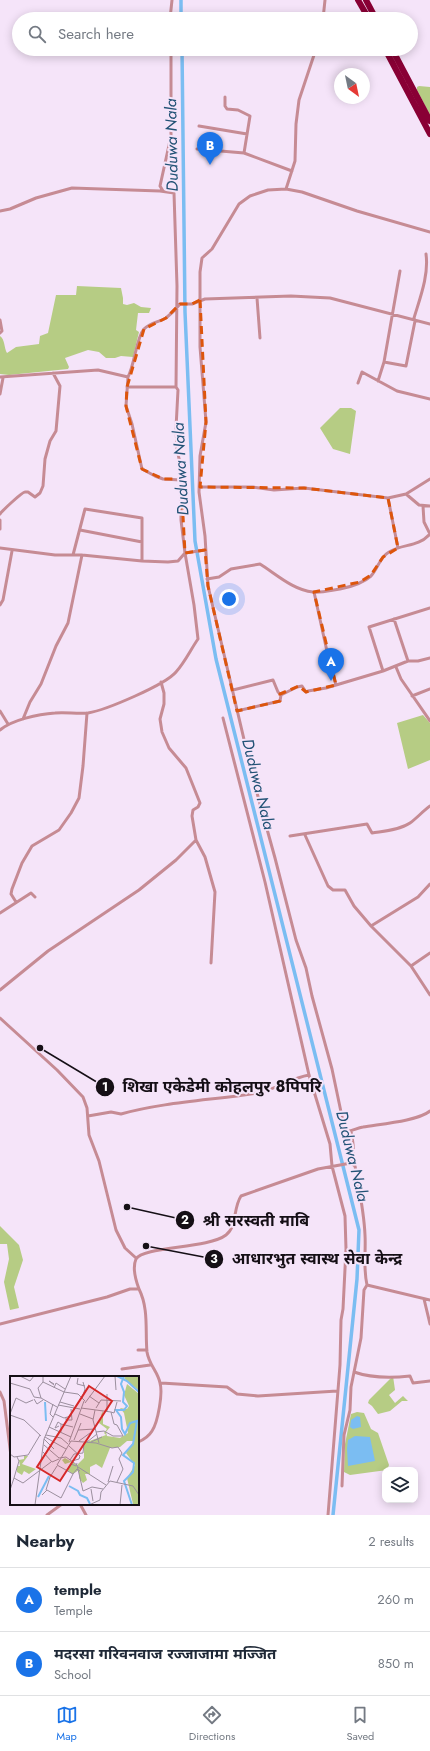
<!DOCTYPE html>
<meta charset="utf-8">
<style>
:root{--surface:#fff;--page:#f2f2f3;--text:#1f2937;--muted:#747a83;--line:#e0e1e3;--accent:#1a73e8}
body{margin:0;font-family:Jost,"Noto Sans Devanagari",sans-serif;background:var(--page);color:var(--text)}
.controls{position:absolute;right:12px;bottom:12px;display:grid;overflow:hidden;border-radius:8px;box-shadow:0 2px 10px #0003}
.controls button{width:36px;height:36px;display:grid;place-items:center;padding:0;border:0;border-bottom:1px solid var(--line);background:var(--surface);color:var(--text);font:20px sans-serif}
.compass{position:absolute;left:334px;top:68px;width:36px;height:36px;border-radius:50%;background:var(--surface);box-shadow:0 2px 10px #0003;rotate:147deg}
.you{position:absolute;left:229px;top:599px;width:14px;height:14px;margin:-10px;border:3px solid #fff;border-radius:50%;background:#1a73e8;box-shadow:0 0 0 6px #1a73e833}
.badge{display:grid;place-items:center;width:26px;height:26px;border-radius:50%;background:var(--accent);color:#fff;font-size:13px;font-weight:700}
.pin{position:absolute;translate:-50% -33px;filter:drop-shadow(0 1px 2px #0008)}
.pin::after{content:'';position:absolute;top:21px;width:14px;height:12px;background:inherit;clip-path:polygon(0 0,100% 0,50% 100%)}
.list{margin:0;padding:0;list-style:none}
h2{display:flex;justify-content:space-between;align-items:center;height:52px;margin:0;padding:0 16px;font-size:17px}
h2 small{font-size:13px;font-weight:400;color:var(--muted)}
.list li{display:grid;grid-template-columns:26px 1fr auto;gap:12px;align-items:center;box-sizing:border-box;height:64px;padding:0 16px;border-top:1px solid var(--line)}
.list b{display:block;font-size:15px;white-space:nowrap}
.list p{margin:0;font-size:13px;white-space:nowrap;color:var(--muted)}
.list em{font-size:13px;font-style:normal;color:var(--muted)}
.icon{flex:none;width:22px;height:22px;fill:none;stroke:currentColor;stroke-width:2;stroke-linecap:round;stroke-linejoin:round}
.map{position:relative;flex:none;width:430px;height:1515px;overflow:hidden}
.search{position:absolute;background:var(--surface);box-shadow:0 2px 10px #0003;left:12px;right:12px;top:12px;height:44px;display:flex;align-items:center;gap:10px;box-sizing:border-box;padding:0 14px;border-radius:22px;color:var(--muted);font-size:15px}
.sheet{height:180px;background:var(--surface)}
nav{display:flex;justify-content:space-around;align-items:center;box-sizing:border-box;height:56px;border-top:1px solid var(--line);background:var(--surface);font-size:11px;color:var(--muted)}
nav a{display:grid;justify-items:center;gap:2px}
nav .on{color:var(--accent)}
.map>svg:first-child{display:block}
</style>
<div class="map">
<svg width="430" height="1515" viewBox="0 0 430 1515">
<rect width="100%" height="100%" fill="#f5e4f9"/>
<path fill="#b6cc84" d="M419 86 430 87V115L417 90V87Z
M77 286 121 288 123 298V304L127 305 134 303 141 307 151 308 149 313H138L136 330 139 332 133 357 121 356 115 358H106L99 352 88 350 65 358 69 367 68 369 9 375 0 374V336C5 339 4 348 7 353L16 347 39 344 40 336 48 333 56 295H76Z
M340 408H351L356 411 350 454 333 449 320 428Z
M423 715 430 723V760L408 769 397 723Z
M0 1226 19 1245 23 1260 14 1287 19 1308 10 1310 4 1282 9 1259 7 1244H0Z
M393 1376 395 1390 389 1395 395 1403 403 1396 408 1401H402L390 1411 378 1414 372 1406 368 1403 369 1400Z
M357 1412 364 1413 371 1429 378 1433 389 1465 387 1470 350 1475 344 1472 345 1444 351 1414Z"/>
<path fill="#7bbdf2" d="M357 1416 360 1417 361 1427 353 1429 350 1427 351 1420Z
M355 1436 370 1437 375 1461 348 1466 347 1449 348 1440Z"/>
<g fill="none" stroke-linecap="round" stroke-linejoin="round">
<path stroke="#7bbdf2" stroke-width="3.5" d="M181 0V19
M182 49 185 312 195 541 216 659 359 1230 357 1279 333 1515"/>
<path stroke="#c68b94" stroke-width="3" d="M170 19 172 0
M323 19 325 0
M225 97V106L227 109 238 110 250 116 244 153 292 171
M199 126 247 134
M197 149 244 153
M286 189 295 161 296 124 299 100 316 49
M163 191 160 186 171 136V49
M0 211 10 209 36 198 72 188 160 191 174 193 177 286 176 387 178 390 176 428 177 449 181 468V520L185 553 194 605 198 639C191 649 185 662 176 672 165 685 106 710 88 713 77 714 66 712 55 713 38 714 12 720 0 730
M430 232 357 211 302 192 286 189 268 190 250 196 239 204 212 249 202 258 200 272V347L206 422 200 456 199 492 205 536 208 586 254 782 275 858 296 940 306 968 312 996 332 1069 345 1131C352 1132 356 1128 363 1127 380 1124 418 1121 430 1111
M400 271 384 362 406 366 415 321 414 318C420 298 429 275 426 254
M257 298 260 338
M0 320 2 331 0 333
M0 377 98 370 128 377C135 364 136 338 144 329 150 323 159 322 166 318 171 314 176 309 180 304H192L205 299 291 296 330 298 430 324
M128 377 126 406 132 424 142 469 155 476 163 479 181 480
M378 381 384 362
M358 383 362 372 397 391 430 399
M127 387H176
M0 394 3 378
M200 487H253L274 490 304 488 388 498 406 494 430 479
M406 494 419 505 430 506
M388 498 398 548
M423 506 424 522 430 534
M0 514C1 512 22 492 25 492 26 492 27 492 28 492L35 497 40 493 43 486 45 459 50 441 56 431 60 386 53 373
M0 520V529
M80 530 142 542
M0 548 55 555H82L142 561 168 562 178 561 185 553 205 550
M73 555 85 509 142 518V561
M207 579 219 577 231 569 260 564C276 574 293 590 313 592 322 593 332 590 340 589 350 587 363 583 371 576 378 568 380 557 389 552 404 543 417 548 430 534
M314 592 328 656 336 685
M0 605 3 600 12 551
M394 619 408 661
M396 667 401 679 430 721
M383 671 369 627 430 608
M161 682 164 693V704L160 719 162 732 169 748 186 768 200 803 198 807 193 810 192 816 196 840 205 857 215 892 211 963
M233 690 273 680 278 692 281 695 297 687 302 686 306 692 308 691 326 688 383 671 408 661H418L430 658
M412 696 430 689
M0 711 8 724
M237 711 280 701 281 695
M223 718 265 882 309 1075 330 1144 332 1166 345 1216 346 1249 343 1309 341 1320 340 1365 328 1515
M23 719 30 702 41 684 56 646 68 623 82 555
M305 835 328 886 333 890H345L354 906 371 926
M290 836 367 824 372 833C384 831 400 830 410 823 417 818 423 811 430 806
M430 884 418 897 371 926 411 966 430 995
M16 902 11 894 12 889 22 863 32 846 59 830 71 813 79 798 83 766 87 713
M0 913 31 893 35 897
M411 966 430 953
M0 990 48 951 139 890 176 860 196 840
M0 1018 57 1070 83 1097 87 1108 89 1135 99 1161 116 1230 125 1248 136 1258
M88 1116 111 1112 121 1114C164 1102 213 1100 257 1093 275 1090 291 1078 309 1075
M351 1131C353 1142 355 1152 351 1163
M351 1163 355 1166C359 1189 364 1211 365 1235 366 1252 363 1268 367 1285
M424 1299 430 1324
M0 1324 107 1297 130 1289H139C136 1281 132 1268 136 1259 143 1246 208 1249 226 1235 237 1227 233 1208 241 1196L318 1169 351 1163
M138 1350H147
M122 1369 150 1365
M354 1372C371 1378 392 1378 410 1376L413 1383 430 1381
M161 1383 227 1387 237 1394 258 1396 337 1391
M0 1392 4 1401 11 1456
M138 1442C143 1440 149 1436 152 1431 158 1422 163 1393 160 1383 158 1372 149 1365 147 1352 145 1331 149 1309 139 1289
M342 1486 344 1435 350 1410 351 1387 361 1338 364 1290 367 1285 430 1300
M80 1504 86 1515
M47 1515 62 1504"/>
<path stroke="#890035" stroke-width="6" d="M358 0 369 19
M366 0 376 19
M385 49 430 134
M392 49 430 121"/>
</g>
<path fill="none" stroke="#dd550c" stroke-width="3" stroke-dasharray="8 5" stroke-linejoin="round" d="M200 300 206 422 200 487 304 488 388 498 398 548 383 557 371 575 360 582 314 592 336 685 306 692 299 686 280 694V701L237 711 208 586 205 550 185 553 181 479H163L142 469 126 406 127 387 144 329 166 318 180 304H192Z"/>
<g text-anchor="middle" stroke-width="4" stroke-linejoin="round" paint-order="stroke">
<g font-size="16" font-style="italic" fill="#225276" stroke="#f5e4f9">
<text transform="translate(171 145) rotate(-91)" y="6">Duduwa Nala</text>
<text transform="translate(180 469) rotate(-93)" y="6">Duduwa Nala</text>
<text transform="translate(259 784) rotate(76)" y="6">Duduwa Nala</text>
<text transform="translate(353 1156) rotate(76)" y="6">Duduwa Nala</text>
</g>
</g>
<g transform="translate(10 1376)">
<rect width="129" height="129" fill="#f5e4f9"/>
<path d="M117 0H129V15L114 2ZM117 8 129 18V129L123 128 117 102 125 89 116 77 124 65H117L110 71 100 72 92 92 86 88 80 91V98H75L77 104 73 107 69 102V94L63 98 57 94 61 86 55 88 52 84 55 82 67 89 74 82V67L96 59 94 57 97 53 89 47 90 43H92L91 39 93 35V48L100 51 96 56 97 60 110 62 118 57 114 37 110 32 117 33 119 30 114 19ZM14 80H18L12 88 26 93 19 98 14 95 12 99 7 96V90H10L9 84 14 83Z" fill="#b6cc84"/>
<path fill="none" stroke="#7bbdf2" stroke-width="2" d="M107 0 117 5 129 16M114 0 111 8 114 16 113 26 117 30 114 34H106L111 41 112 53 115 58 120 47 127 45 123 68 113 79 124 87 123 96 114 105 122 129M35 26 36 45M59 110 68 115 70 119 77 122 80 128M28 121 39 100"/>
<path fill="none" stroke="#9b8f9e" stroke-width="1" d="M10 0 20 5 24 0M33 0V6L54 16M105 0 106 14M68 2 67 8 75 10M33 6 28 12 31 22 47 31M0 7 20 13 24 21 31 22M44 9 39 5 44 8M44 12 46 7 55 13M54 16 68 18 75 25M97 18V36M79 20 89 27M72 22 75 13 73 6M24 23 27 28 33 24M50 26 64 30M75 27 95 0M48 29 70 33M71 32 101 36 104 48M86 32 91 24 111 25M85 34 83 44 89 67M101 36 104 37 107 26M0 38 6 22 16 27 23 24M45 38 54 42 61 40M70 38 83 43M0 39 14 44 31 60M43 41 40 38 43 28M56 41V44H62L61 33M51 48 63 51M49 50 45 52 48 46 51 48V56M39 51 61 61M68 54 85 53M86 56 94 55 103 60H113L107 49 104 48M36 59 51 62 58 68M35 61 56 73M34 63 44 73M64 64 71 47M69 65 80 57M59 66 74 25M77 66 87 58M81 66 92 61M34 69 49 82 56 81 67 89 73 115 82 111 93 113M59 70 70 80 69 83 62 85M33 76 42 86 49 83M0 78 4 81 18 79 30 59M7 81 9 85 4 102 13 107 41 86M60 84 64 78 73 77 74 67M68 91 96 109M57 94 61 88 66 90 67 87M70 95 67 93 63 98 47 89 61 65 86 67 102 72 108 71 112 77 109 83 113 93 107 106M98 106 103 90M81 113 83 125M0 114 4 102M36 114 40 101 47 90M32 119 37 114 51 122 63 98M25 129 34 63 61 0M79 129 90 124 91 116 100 105 123 110 129 119M110 129 112 109"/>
<path fill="#d62828" fill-opacity="0.15" stroke="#d62828" stroke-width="2" d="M79 10 102 25 50 105 27 91Z"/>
<rect width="129" height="129" fill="none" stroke="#150f16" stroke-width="2"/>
</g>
<path fill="none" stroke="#150f16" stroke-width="1.5" d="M40 1048L105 1087M127 1207L185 1220M146 1246L214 1259"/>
<g fill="#150f16" stroke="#f5e4f9" stroke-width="1.5">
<circle cx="40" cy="1048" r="4"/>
<circle cx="127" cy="1207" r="4"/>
<circle cx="146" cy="1246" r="4"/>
<circle cx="105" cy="1087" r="10"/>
<circle cx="185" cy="1220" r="10"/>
<circle cx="214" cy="1259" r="10"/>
</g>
<g font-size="12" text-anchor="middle" font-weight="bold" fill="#fff">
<text x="105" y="1091">1</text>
<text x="185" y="1224">2</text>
<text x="214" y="1263">3</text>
</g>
<g font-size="16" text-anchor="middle" font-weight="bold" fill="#150f16" stroke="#f5e4f9" stroke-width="4" stroke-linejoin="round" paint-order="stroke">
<text x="222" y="1092">शिखा एकेडेमी कोहलपुर 8पिपरि</text>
<text x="256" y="1226">श्री सरस्वती माबि</text>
<text x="317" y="1264">आधारभुत स्वास्थ सेवा केन्द्र</text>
</g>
</svg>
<div class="controls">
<button><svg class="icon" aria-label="layers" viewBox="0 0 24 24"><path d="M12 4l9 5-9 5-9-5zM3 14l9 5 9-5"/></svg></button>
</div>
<svg class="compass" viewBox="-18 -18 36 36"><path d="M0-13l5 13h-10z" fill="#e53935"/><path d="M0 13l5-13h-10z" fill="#747a83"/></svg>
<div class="you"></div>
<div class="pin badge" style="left:331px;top:681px">A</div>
<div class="pin badge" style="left:210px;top:165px">B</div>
<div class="search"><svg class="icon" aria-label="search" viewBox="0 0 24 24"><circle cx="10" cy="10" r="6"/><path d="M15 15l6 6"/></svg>Search here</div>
</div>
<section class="sheet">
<h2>Nearby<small>2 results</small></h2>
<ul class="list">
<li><span class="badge">A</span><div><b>temple</b><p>Temple</p></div><em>260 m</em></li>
<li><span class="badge">B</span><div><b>मदरसा गरिवनवाज रज्जाजामा मज्जित</b><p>School</p></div><em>850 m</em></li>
</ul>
</section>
<nav>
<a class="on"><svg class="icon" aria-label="map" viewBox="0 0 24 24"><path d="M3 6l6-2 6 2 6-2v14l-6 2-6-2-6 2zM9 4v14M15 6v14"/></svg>Map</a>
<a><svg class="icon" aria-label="directions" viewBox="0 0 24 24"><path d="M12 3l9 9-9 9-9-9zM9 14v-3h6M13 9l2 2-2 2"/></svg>Directions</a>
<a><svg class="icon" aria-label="saved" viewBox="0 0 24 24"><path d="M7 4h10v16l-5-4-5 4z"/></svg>Saved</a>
</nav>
